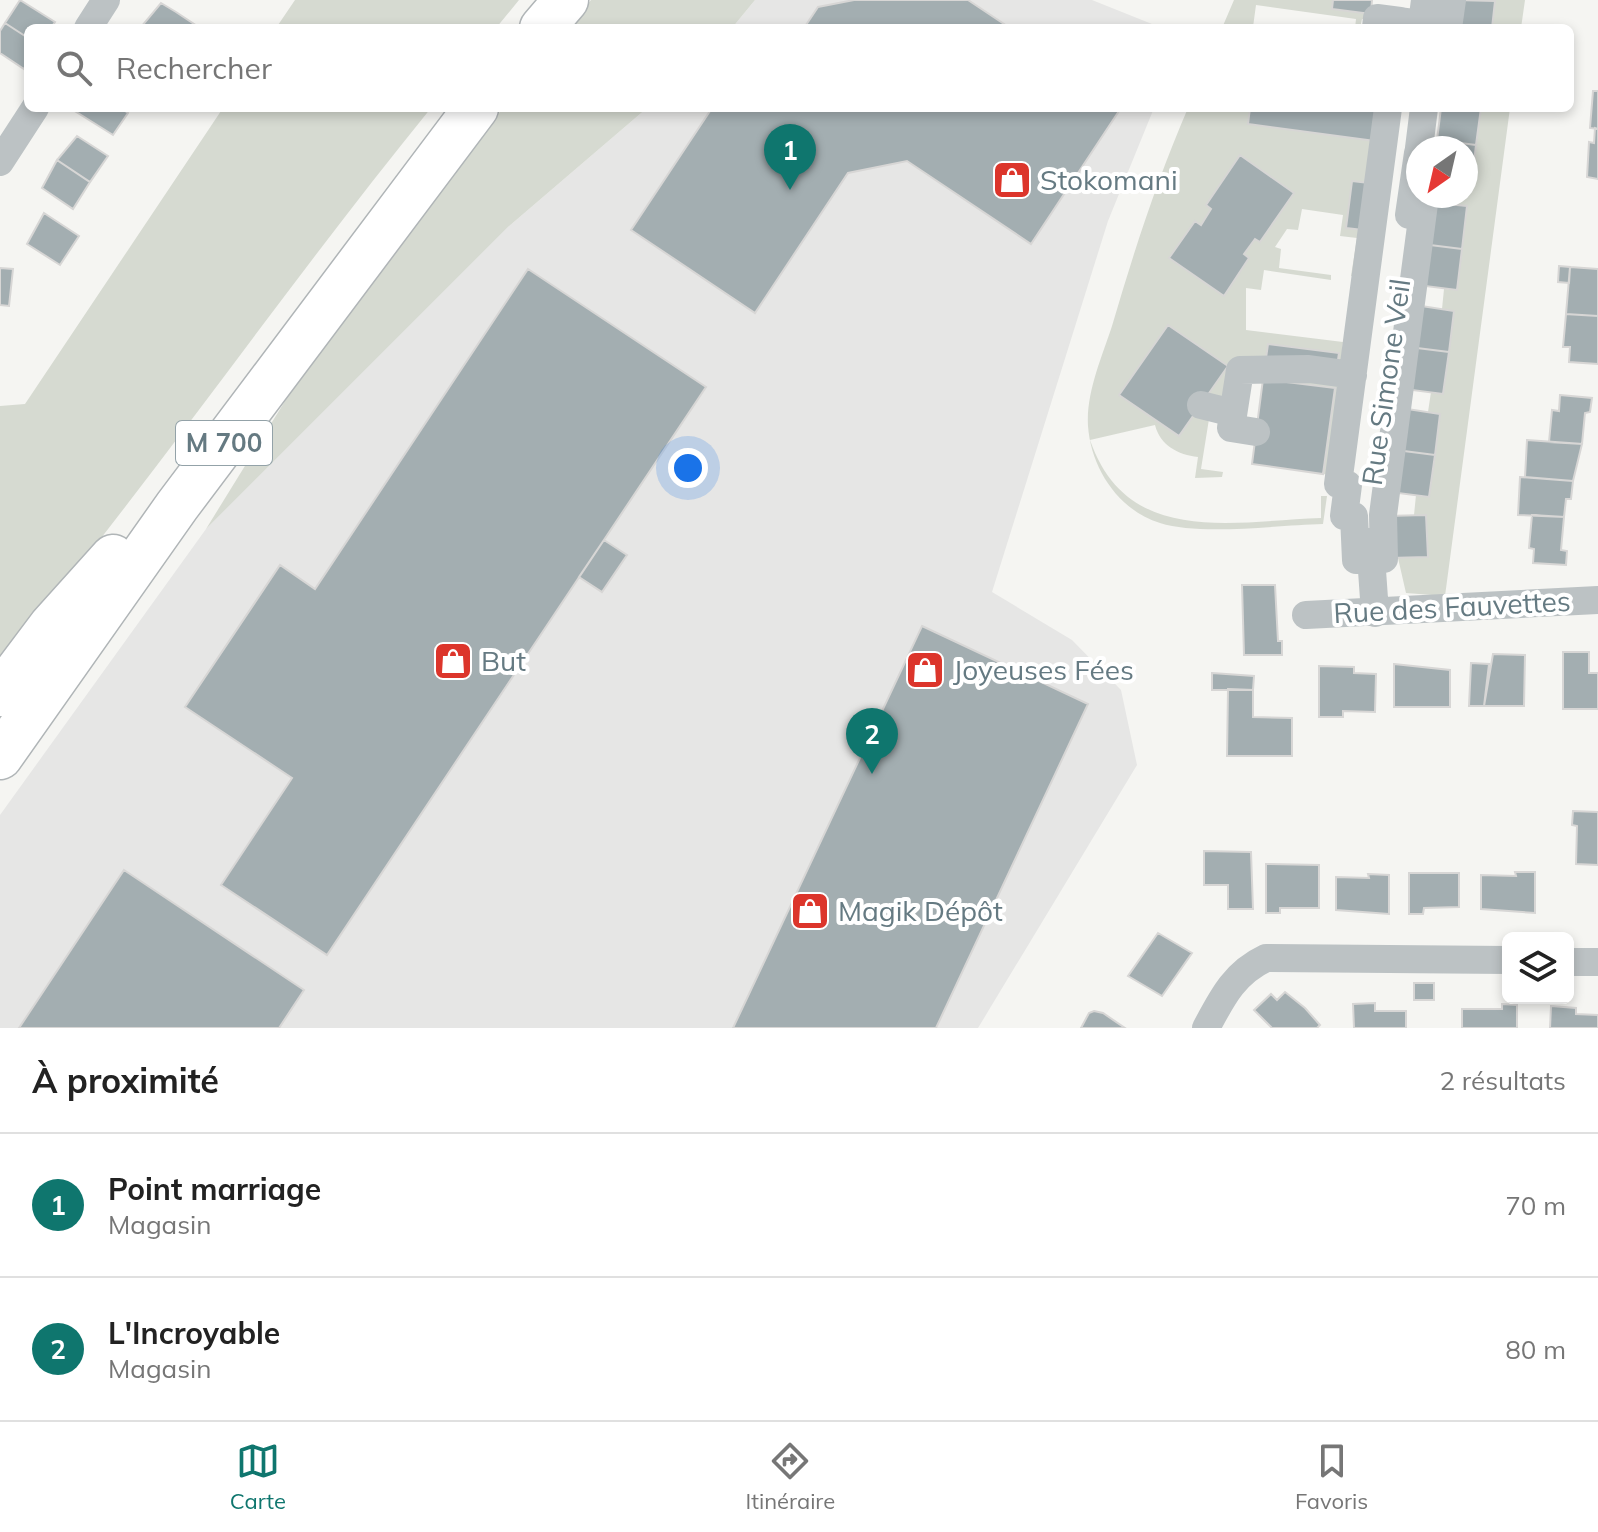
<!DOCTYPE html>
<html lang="fr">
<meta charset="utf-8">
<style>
:root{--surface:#fff;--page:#f2f2f2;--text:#222;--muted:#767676;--line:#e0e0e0;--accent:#0f766e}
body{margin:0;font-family:Mulish,sans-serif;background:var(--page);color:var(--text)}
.controls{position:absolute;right:24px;bottom:24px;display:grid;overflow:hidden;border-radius:12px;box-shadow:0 4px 12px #0003}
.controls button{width:72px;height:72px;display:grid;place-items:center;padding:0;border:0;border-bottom:2px solid var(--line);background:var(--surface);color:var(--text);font:40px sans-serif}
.compass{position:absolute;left:1406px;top:136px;width:72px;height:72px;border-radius:50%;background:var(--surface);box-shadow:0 4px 12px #0003;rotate:214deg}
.you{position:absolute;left:688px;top:468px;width:28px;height:28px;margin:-20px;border:6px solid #fff;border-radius:50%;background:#1a73e8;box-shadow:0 0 0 12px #1a73e833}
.badge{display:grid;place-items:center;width:52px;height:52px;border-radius:50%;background:var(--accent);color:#fff;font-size:26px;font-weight:700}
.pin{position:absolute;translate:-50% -66px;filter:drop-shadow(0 2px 4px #0008)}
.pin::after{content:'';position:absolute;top:42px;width:28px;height:24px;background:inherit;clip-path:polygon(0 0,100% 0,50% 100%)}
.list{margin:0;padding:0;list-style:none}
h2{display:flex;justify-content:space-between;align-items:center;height:104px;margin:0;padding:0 32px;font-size:34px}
h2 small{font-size:26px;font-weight:400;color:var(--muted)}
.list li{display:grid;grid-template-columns:52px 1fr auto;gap:24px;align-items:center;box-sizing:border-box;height:144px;padding:0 32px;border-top:2px solid var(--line)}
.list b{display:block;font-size:30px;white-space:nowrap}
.list p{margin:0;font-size:26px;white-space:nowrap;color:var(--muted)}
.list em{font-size:26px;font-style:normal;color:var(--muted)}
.icon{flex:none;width:44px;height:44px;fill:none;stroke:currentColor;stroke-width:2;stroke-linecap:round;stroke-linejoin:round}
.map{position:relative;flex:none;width:1598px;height:1028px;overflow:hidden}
.search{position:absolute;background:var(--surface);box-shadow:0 4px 12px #0003;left:24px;right:24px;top:24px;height:88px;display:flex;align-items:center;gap:20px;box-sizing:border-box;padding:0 28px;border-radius:12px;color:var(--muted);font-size:30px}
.sheet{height:392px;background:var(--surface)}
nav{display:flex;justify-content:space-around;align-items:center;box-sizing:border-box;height:112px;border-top:2px solid var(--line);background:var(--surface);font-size:22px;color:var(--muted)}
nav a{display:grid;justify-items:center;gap:4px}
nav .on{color:var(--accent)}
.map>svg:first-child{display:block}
</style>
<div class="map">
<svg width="1598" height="1028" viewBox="0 0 1598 1028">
<rect width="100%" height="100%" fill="#f5f5f2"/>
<path fill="#e6e6e5" d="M755 0H1092L1162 28H732Z
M647 108H1154L1108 221 992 592 1072 640 1121 690 1137 765 978 1028H0V815L206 529 508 227Z"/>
<path fill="#d6dad1" d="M295 0H519L496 28H276Z
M591 0H755L732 28H568Z
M1234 0H1333L1332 9 1374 14 1373 21 1362 19 1360 28H1355L1356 19 1256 5 1253 27 1222 28Z
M1490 0H1525L1521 28H1492L1495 1Z
M223 108H431C283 290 150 484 0 664V406L25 404Z
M503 108H647L508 227 206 529 345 304Z
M1188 108H1385L1369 183 1352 181 1347 228 1362 230 1363 278 1351 276 1357 238 1340 236 1343 215 1302 209 1298 230 1287 229 1275 247 1281 249 1279 268 1331 275V280L1264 270 1261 290 1246 288V330L1343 342 1330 475 1323 474 1335 389 1242 377 1209 419 1201 469 1223 472 1222 477 1195 478 1198 457C1178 455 1160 445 1155 425L1090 440C1127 547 1232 521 1321 518V496H1327L1323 524C1277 525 1201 536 1160 523 1118 510 1091 468 1088 426 1086 392 1102 357 1112 326 1134 251 1157 180 1188 108Z
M1481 108H1510L1445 596 1406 593 1398 558 1428 557 1426 515H1414L1416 495 1429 497 1440 414 1428 412 1431 392 1443 393 1454 311 1442 309 1444 289 1457 290 1467 207 1455 205 1456 196H1466V187H1471Z"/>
<path fill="#a3aeb1" stroke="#d7d6d5" stroke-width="2" d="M20 0 55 22 51 28H28V38L5 23Z
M854 0H968L1010 28H804L818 7Z
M1333 0H1372L1371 14 1332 9Z
M1455 0 1495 1 1492 28H1452Z
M161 3 176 12 200 28 141 27Z
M5 23 28 38V63L24 69 0 53V31Z
M1593 91H1598V129L1590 128Z
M70 108H121L128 113 113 135Z
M712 108H1121L1031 244 907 161 848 173 755 313 631 230Z
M1250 108H1379L1375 141 1248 124Z
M1441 108H1481L1476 145 1437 140Z
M1595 128 1598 129V179L1587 177 1589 142 1594 143Z
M77 136 108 156 90 182 57 160Z
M1437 140 1476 145 1471 187H1466V148H1436Z
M1240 155 1294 193 1260 242 1255 239 1244 254 1249 258 1224 296 1169 258 1195 221 1201 225 1211 209 1206 205Z
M57 160 90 182 73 209 42 188Z
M1352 181 1369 183 1363 230 1346 228Z
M1427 202 1467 206 1462 249 1422 244Z
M44 213 79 236 60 265 27 244Z
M1422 244 1462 249 1457 290 1417 285Z
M1559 266 1570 267 1569 283 1558 282Z
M1570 267 1598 269V316L1566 314Z
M0 268 13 269 9 306 0 305Z
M528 269 706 387 327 955 221 885 292 778 185 707 280 565 315 589Z
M1415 305 1454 311 1449 352 1409 347Z
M1566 314 1598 316V364L1569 362 1570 347H1563Z
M1168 325 1228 366 1179 436 1119 395Z
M1268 344 1339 353 1337 367 1266 358Z
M1409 347 1449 352 1443 394 1404 389Z
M1263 379 1335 388 1323 474 1252 464Z
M1560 395 1592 398 1590 412 1585 413 1582 444 1549 442 1552 410 1559 411Z
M1401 408 1440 414 1435 455 1396 450Z
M1527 440 1582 444 1573 481 1525 477Z
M1396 450 1435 455 1429 497 1390 492Z
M1520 477 1573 481 1571 499H1566L1564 517 1518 515Z
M1426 515 1428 557 1388 558 1386 516Z
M1532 515 1564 517 1561 550 1567 551 1566 565 1533 563 1534 549 1529 548Z
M604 540 627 555 602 592 579 577Z
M1242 585H1275L1278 641H1282V655H1244Z
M922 626 1088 704 936 1028H733Z
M1563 652H1589V673H1598V709H1563Z
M1493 654 1525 655 1524 706H1484Z
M1471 663 1489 664 1484 706H1469Z
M1394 664 1450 670V707H1394Z
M1319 666 1354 667V673L1376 674 1375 712 1343 711V717H1319Z
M1212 673 1254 676 1253 690H1212Z
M1228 689 1253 690V717L1292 718V756H1227Z
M1573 811 1598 812V865L1576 864 1577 826 1572 825Z
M1204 851 1251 852 1253 909H1228V885H1204Z
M1266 864 1319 865V908H1280V913H1266Z
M124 870 304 990 279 1028H19Z
M1515 872H1535V913L1481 909V875L1516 876Z
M1409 873H1459V907L1424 908 1423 914H1409Z
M1368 874 1389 875V914L1336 910V877L1369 878Z
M1158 933 1192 953 1162 996 1128 976Z
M1414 983H1434V1000H1414Z
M1285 992 1305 1008 1320 1025 1317 1028H1272L1254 1010 1271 994 1277 1000Z
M1375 1003V1011H1406V1028H1354L1353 1004Z
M1502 1004 1517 1005V1028H1462V1009H1502Z
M1551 1006 1576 1008V1014L1598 1015V1028H1550Z
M1094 1011 1103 1013 1125 1028H1081L1089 1013Z"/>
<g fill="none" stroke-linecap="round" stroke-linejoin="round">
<g stroke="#b0b5b7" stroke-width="47">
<path id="highway" d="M542 28 566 0
M0 694 51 626 113 557
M0 757 177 506 476 108"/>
</g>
<path stroke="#bcc2c4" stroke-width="28" d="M88 28 106 0
M1376 28 1377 18 1400 21
M1399 28 1400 21 1422 24 1425 0
M1448 28 1452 0
M1388 108 1338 484 1348 485 1344 516H1354L1356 560 1384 559 1383 515 1425 196
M1419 148 1424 108
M0 162 35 108
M1409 215 1418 153
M1201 405 1233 413
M1256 432 1231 428 1240 370 1309 369 1353 375
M1370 542 1375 613
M1306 615 1598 600
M1568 962H1598
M1206 1028C1222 998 1234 973 1266 958L1508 960"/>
<use href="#highway" stroke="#fff" stroke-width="44"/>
</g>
<defs>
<g id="shop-square" transform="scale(2)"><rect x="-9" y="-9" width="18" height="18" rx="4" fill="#dc352b" stroke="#fff"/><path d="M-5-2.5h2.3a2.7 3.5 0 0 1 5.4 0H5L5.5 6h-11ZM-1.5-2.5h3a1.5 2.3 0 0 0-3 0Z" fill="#fff"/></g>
</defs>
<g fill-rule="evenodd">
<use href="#shop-square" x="1012" y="180"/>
<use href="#shop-square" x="453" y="661"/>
<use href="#shop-square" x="925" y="670"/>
<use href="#shop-square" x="810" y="911"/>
</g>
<g text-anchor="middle" stroke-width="8" stroke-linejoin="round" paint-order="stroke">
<rect fill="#fff" stroke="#93a2a8" stroke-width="2" x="176" y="421" width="96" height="44" rx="6"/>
<g font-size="26" font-weight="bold" fill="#657a82">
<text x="224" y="452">M 700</text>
</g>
<g font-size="28" fill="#657a82" stroke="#fff" text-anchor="start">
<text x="1040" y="190">Stokomani</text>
<text x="481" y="671">But</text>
<text x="953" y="680">Joyeuses Fées</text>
<text x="838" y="921">Magik Dépôt</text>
</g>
<g font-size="28" fill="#657a82" stroke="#fff">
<text transform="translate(1386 382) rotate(-82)" y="10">Rue Simone Veil</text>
<text transform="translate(1452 607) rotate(-3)" y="10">Rue des Fauvettes</text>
</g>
</g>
</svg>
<div class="controls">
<button><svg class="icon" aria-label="layers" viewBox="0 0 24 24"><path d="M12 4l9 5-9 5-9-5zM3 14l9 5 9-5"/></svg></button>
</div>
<svg class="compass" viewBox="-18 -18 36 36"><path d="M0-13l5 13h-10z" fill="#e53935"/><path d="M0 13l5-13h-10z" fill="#767676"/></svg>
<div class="you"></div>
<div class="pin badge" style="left:790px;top:190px">1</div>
<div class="pin badge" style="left:872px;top:774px">2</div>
<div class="search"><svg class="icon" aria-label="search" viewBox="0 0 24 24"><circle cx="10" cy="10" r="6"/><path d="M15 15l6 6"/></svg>Rechercher</div>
</div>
<section class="sheet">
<h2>À proximité<small>2 résultats</small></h2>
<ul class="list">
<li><span class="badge">1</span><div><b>Point marriage</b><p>Magasin</p></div><em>70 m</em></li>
<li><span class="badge">2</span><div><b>L'Incroyable</b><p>Magasin</p></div><em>80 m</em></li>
</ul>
</section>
<nav>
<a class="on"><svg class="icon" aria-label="map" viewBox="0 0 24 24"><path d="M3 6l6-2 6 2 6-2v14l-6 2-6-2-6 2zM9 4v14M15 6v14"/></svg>Carte</a>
<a><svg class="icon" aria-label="directions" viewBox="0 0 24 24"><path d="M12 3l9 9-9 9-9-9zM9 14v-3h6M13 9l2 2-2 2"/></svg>Itinéraire</a>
<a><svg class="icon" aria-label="saved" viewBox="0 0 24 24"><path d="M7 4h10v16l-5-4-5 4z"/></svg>Favoris</a>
</nav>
